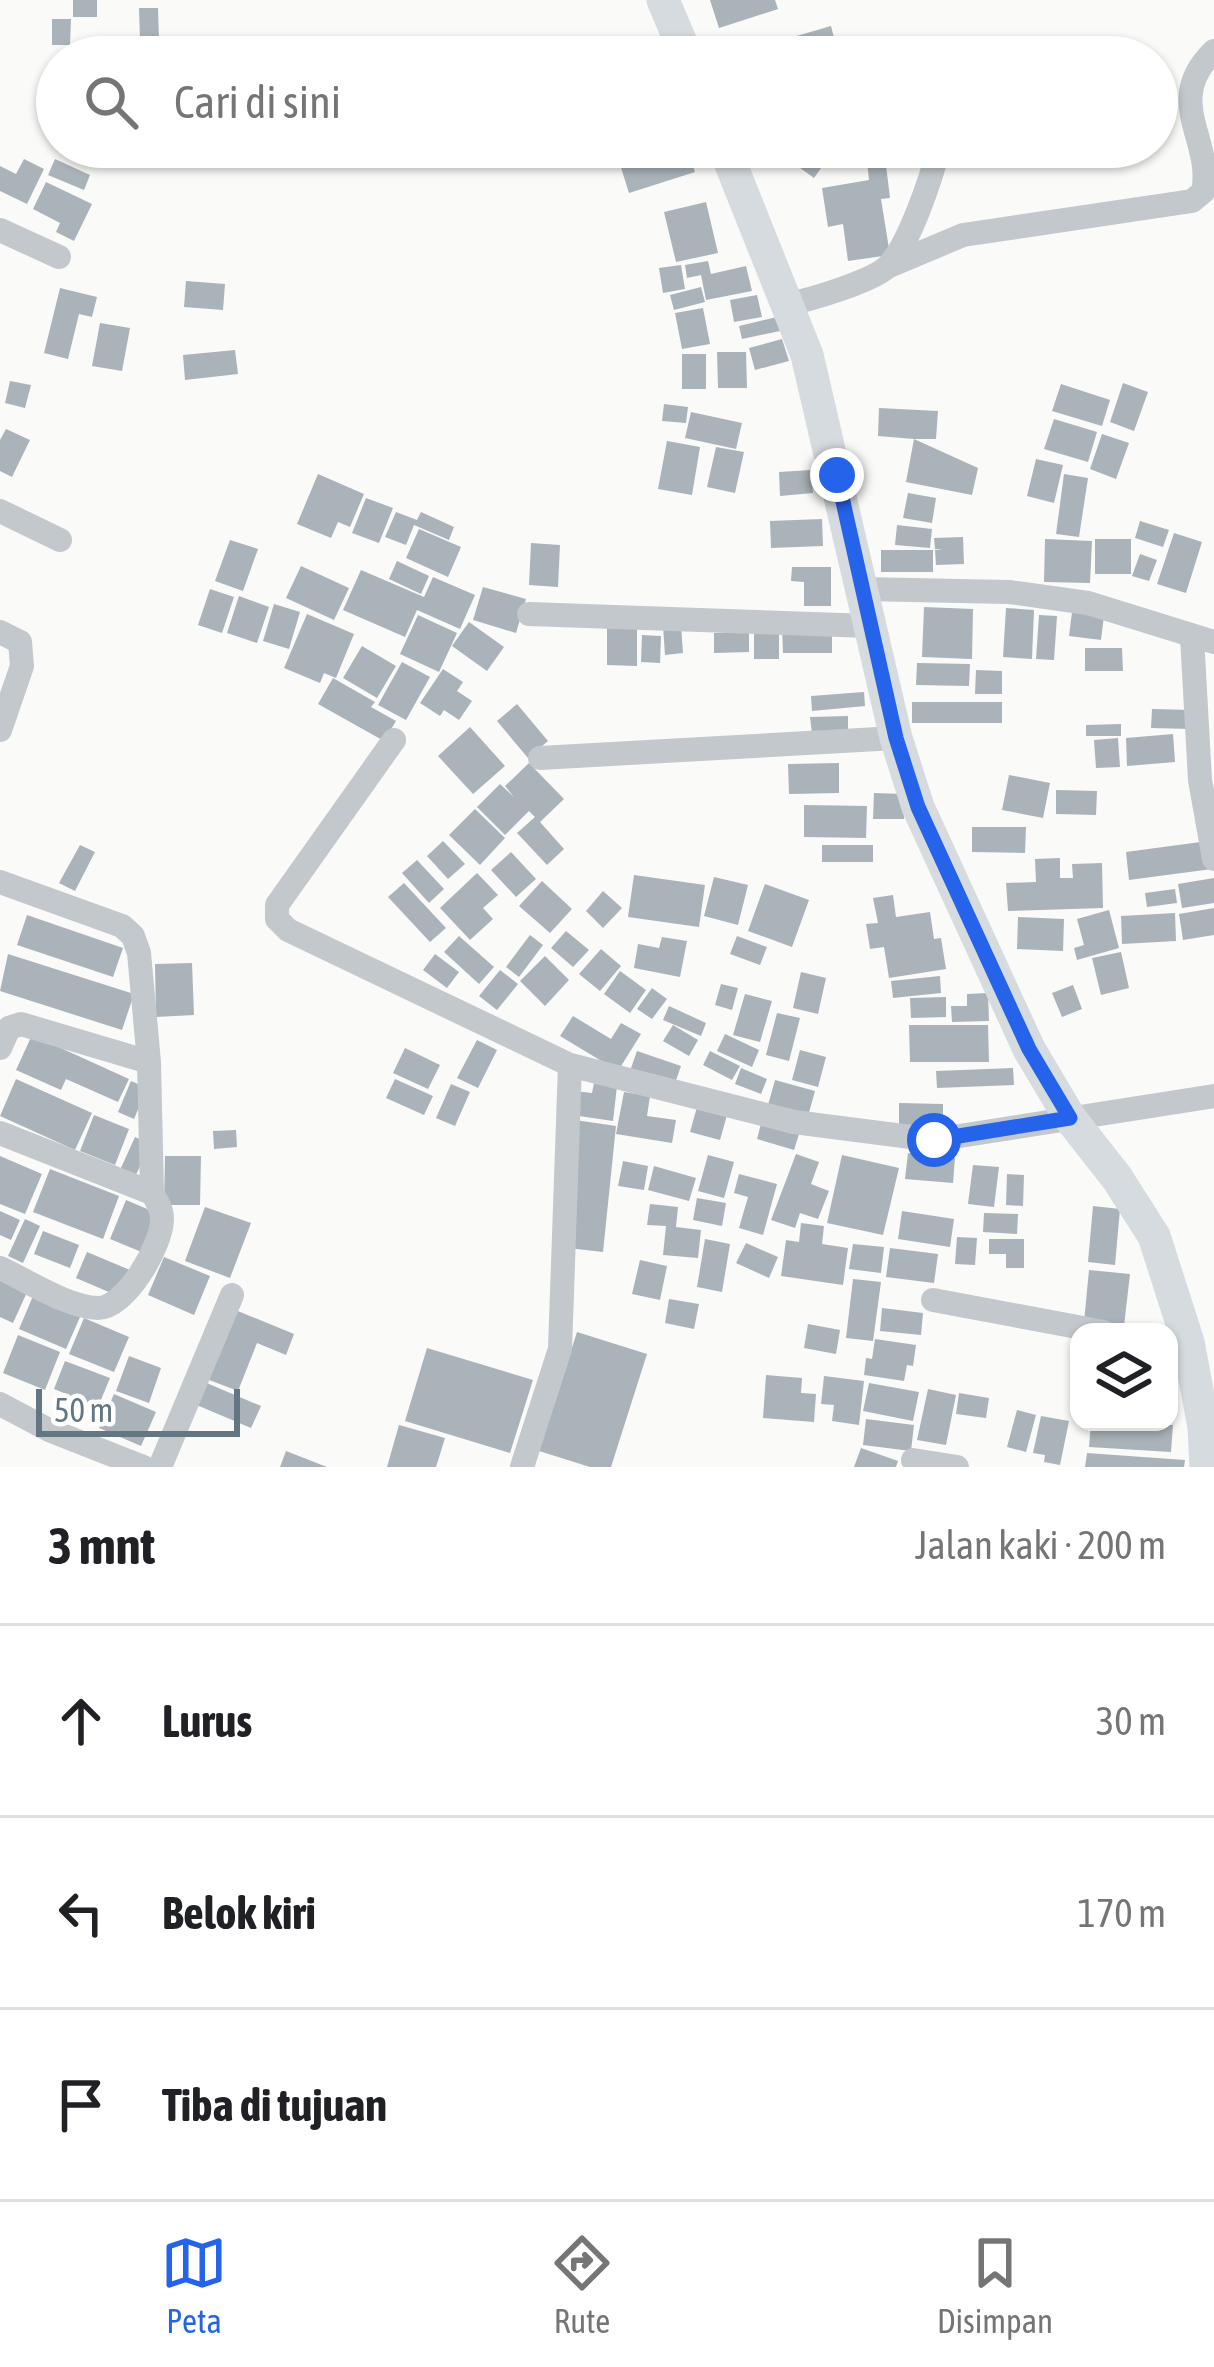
<!DOCTYPE html>
<html lang="id">
<meta charset="utf-8">
<style>
:root{--surface:#fff;--page:#f6f6f6;--text:#202124;--muted:#757577;--line:#e0e0e0;--accent:#2563eb}
body{margin:0;font-family:"Asap Condensed",sans-serif;background:var(--page);color:var(--text)}
.controls{position:absolute;right:36px;bottom:36px;display:grid;overflow:hidden;border-radius:24px;box-shadow:0 3px 9px #0004}
.controls button{width:108px;height:108px;display:grid;place-items:center;padding:0;border:0;border-bottom:3px solid var(--line);background:var(--surface);color:var(--text);font:60px sans-serif}
.scale{position:absolute;left:36px;bottom:30px;width:204px;box-sizing:border-box;padding-left:12px;border:6px solid #657683;border-top:0;font-size:33px;line-height:42px;white-space:nowrap;color:#657683;-webkit-text-stroke:9px #fff;paint-order:stroke}
.stop{position:absolute;width:36px;height:36px;margin:-27px;border:9px solid #2563eb;border-radius:50%;background:#fff}
.stop.end{background:#2563eb;border-color:#fff;box-shadow:0 3px 12px #0008}
.list{margin:0;padding:0;list-style:none}
h2{display:flex;justify-content:space-between;align-items:center;height:156px;margin:0;padding:0 48px;font-size:51px}
h2 small{font-size:39px;font-weight:400;color:var(--muted)}
.list li{display:grid;grid-template-columns:78px 1fr auto;gap:36px;align-items:center;box-sizing:border-box;height:192px;padding:0 48px;border-top:3px solid var(--line)}
.list b{display:block;font-size:45px;white-space:nowrap}
.list em{font-size:39px;font-style:normal;color:var(--muted)}
.icon{flex:none;width:66px;height:66px;fill:none;stroke:currentColor;stroke-width:2;stroke-linecap:round;stroke-linejoin:round}
.map{position:relative;flex:none;width:1214px;height:1467px;overflow:hidden}
.search{position:absolute;background:var(--surface);box-shadow:0 3px 9px #0004;left:36px;right:36px;top:36px;height:132px;display:flex;align-items:center;gap:30px;box-sizing:border-box;padding:0 42px;border-radius:66px;color:var(--muted);font-size:45px}
.sheet{height:732px;background:var(--surface)}
nav{display:flex;justify-content:space-around;align-items:center;box-sizing:border-box;height:168px;border-top:3px solid var(--line);background:var(--surface);font-size:33px;color:var(--muted)}
nav a{display:grid;justify-items:center;gap:6px}
nav .on{color:var(--accent)}
.map>svg:first-child{display:block}
</style>
<div class="map">
<svg width="1214" height="1467" viewBox="0 0 1214 1467">
<rect width="100%" height="100%" fill="#fafaf8"/>
<path fill="#aab3b9" d="M73 0H97V17H73Z
M710 0H775L778 9 719 28Z
M139 8H158L159 39 140 40Z
M52 19H71L70 45H52Z
M831 26 839 57H739L738 53Z
M967 41 970 57H903V55Z
M642 147H687L695 172 629 193 617 155Z
M771 147H836L814 178Z
M885 157 890 198 881 199 890 255 848 261 843 224 828 227 822 188 869 180 867 160Z
M24 159 44 169 27 204 0 191V166L16 174Z
M55 159 90 175 84 190 48 175Z
M46 182 92 204 74 241 56 232 60 223 33 209Z
M706 202 718 253 676 262 664 212Z
M708 261 711 274 746 266 752 291 706 300 701 275 687 278 685 265Z
M681 265 685 289 663 293 659 268Z
M186 281 225 284 223 310 184 307Z
M701 287 705 302 674 310 670 295Z
M60 288 97 297 92 317 79 314 68 359 44 353Z
M757 295 762 317 734 322 730 300Z
M703 308 710 344 682 349 675 313Z
M777 317 780 331 742 339 739 326Z
M100 323 130 328 122 371 92 366Z
M782 339 789 361 755 370 749 348Z
M235 350 238 374 185 380 183 355Z
M717 352H746L747 388H718Z
M682 354H706V389H682Z
M10 381 31 385 25 408 5 403Z
M1123 383 1148 392 1134 431 1110 422Z
M1061 384 1110 400 1102 426 1052 411Z
M664 404 688 407 686 423 662 421Z
M879 408 938 411 936 439H914L978 468 972 495 906 482 914 439 878 436Z
M691 412 742 423 736 449 685 438Z
M1054 419 1097 432 1088 462 1044 449Z
M6 429 30 440 12 477 0 471V440Z
M1102 434 1129 443 1116 479 1090 469Z
M667 441 700 447 692 495 658 489Z
M716 447 744 452 735 493 707 487Z
M1036 459 1063 465 1054 503 1027 496Z
M811 470 813 493 780 496 779 472Z
M318 474 364 494 350 527 338 522 331 538 297 524Z
M1064 474 1088 478 1079 537 1056 534Z
M908 493 936 498 932 523 903 518Z
M366 498 393 508 379 543 352 533Z
M396 512 417 520 421 512 454 527 449 540 414 525 406 545 385 537Z
M822 519 823 546 771 548 770 521Z
M1140 521 1169 530 1163 547 1135 538Z
M897 525 932 529 930 548 895 545Z
M419 529 461 547 448 577 406 558Z
M1174 533 1202 542 1186 593 1157 584Z
M963 537 964 564 936 565 935 550H943L935 549 934 538Z
M1045 539 1092 541 1090 583 1044 582Z
M1095 539H1131V574H1095Z
M230 540 258 549 243 591 215 581Z
M531 543 560 545 558 587 529 585Z
M881 550H933V572H881Z
M1140 554 1157 560 1149 581 1132 576Z
M397 561 429 576 421 594 389 579Z
M301 566 349 588 334 620 286 598Z
M792 567H831V606H804V582L791 581Z
M361 570 424 597 433 577 475 595 460 629 417 610 405 637 343 610Z
M483 587 526 599 516 633 473 620Z
M210 589 234 597 222 633 198 625Z
M239 596 269 607 257 643 227 633Z
M274 604 300 612 289 649 263 641Z
M924 607 973 609 972 659 922 657Z
M1006 608 1034 610 1032 659 1003 657Z
M1072 612 1104 616 1101 640 1069 636Z
M307 614 354 634 336 678 324 673 320 683 284 668Z
M418 615 457 633 439 672 400 654Z
M1039 615 1057 616 1054 660 1036 659Z
M469 622 504 647 487 671 452 646Z
M607 624 637 625V666L607 665Z
M681 625 683 653 665 655 663 626Z
M782 627H832V653H783Z
M754 630H779V659H754Z
M749 632V652L714 653V633Z
M642 635 661 636 660 663 641 662Z
M362 646 396 666 377 698 343 678Z
M1085 648H1122L1123 671H1085Z
M402 662 430 677 406 720 378 705Z
M917 663 970 664 969 686 916 685Z
M443 669 463 682 457 691 472 701 459 720 444 710 440 716 420 703Z
M976 670 1002 671V694H975Z
M333 678 375 702 371 707 396 721 384 741 318 704Z
M864 692 865 706 812 711 811 696Z
M912 702H1002V723H912Z
M517 704 548 741 528 758 497 721Z
M1152 709 1192 710V729L1151 728Z
M848 716V733L812 734 810 717Z
M1121 724V736H1086V725Z
M470 727 505 766 473 794 438 756Z
M1173 734 1175 762 1127 766 1126 738Z
M1118 738 1120 767 1096 768 1094 740Z
M529 763 564 799 540 822 564 849 547 865 517 833 535 817 529 811 505 835 477 807 500 784 514 797 505 786Z
M839 763V793L789 794 788 764Z
M1009 775 1050 783 1043 818 1002 810Z
M1056 790 1097 791 1096 815 1056 814Z
M874 793 904 794V819H873Z
M804 805 867 806 866 838 804 837Z
M475 809 505 838 480 865 449 835Z
M972 827H1026L1025 853 972 852Z
M443 841 465 864 448 879 427 856Z
M1208 841 1212 869 1129 880 1126 852Z
M80 845 95 852 75 891 59 883Z
M822 845H873V862H822Z
M511 852 536 879 516 897 491 870Z
M1060 858V878H1073L1072 864 1102 863 1103 908 1008 911 1006 883 1036 882 1035 859Z
M417 860 444 889 429 903 402 873Z
M477 873 498 895 483 908 493 919 470 940 440 908Z
M634 875 705 885 699 927 628 917Z
M714 877 748 885 738 925 704 916Z
M1214 878V903L1182 908 1178 884Z
M542 881 572 909 550 933 519 906Z
M404 883 446 928 430 942 388 897Z
M765 884 809 900 792 947 748 931Z
M1175 889 1177 903 1147 907 1145 893Z
M603 891 622 908 603 928 586 911Z
M893 895 896 917 930 912 934 939 941 938 946 969 889 978 884 947 870 949 866 924 878 923 873 898Z
M1214 908V935L1183 940 1179 914Z
M1109 910 1119 948 1077 960 1074 948 1084 945 1077 919Z
M1175 913 1176 941 1122 944 1121 916Z
M27 915 123 948 113 977 17 945Z
M1018 917 1064 919 1063 951 1017 949Z
M566 931 589 950 573 967 551 948Z
M530 935 543 945 519 977 506 967Z
M459 936 494 967 479 984 444 952Z
M737 936 767 947 760 965 730 954Z
M662 937 687 941 680 977 634 968 638 944 659 948Z
M601 949 621 966 600 991 579 974Z
M1121 952 1129 988 1101 995 1092 958Z
M8 954 134 994 122 1030 0 991Z
M435 954 459 972 447 988 423 970Z
M545 956 569 980 545 1006 520 981Z
M192 963 194 1015 156 1017 155 964Z
M500 970 518 984 497 1010 479 996Z
M620 971 646 990 630 1013 604 994Z
M801 972 826 978 818 1014 793 1008Z
M940 976 941 993 893 998 891 981Z
M721 984 738 988 732 1010 715 1005Z
M1073 985 1082 1009 1062 1017 1052 993Z
M652 988 667 999 652 1019 637 1009Z
M988 993 989 1021 952 1022 951 1006H967V994Z
M745 994 772 1001 760 1042 733 1035Z
M946 997V1017L911 1018 910 998Z
M669 1006 706 1023 701 1036 663 1020Z
M777 1013 800 1018 789 1061 766 1055Z
M573 1016 611 1039 621 1023 641 1034 618 1071 560 1036Z
M673 1025 698 1040 689 1056 663 1041Z
M909 1025H988L989 1062H910Z
M725 1034 759 1050 752 1067 717 1051Z
M32 1035 129 1079 118 1102 66 1079 61 1090 16 1070Z
M477 1040 497 1050 478 1088 457 1078Z
M405 1048 440 1065 428 1089 393 1073Z
M800 1050 826 1057 818 1087 792 1080Z
M637 1051 681 1066 674 1086 630 1071Z
M710 1051 740 1066 732 1080 703 1065Z
M741 1068 767 1079 761 1094 735 1084Z
M1013 1068 1014 1085 937 1088 936 1071Z
M16 1079 92 1113 75 1150 0 1116Z
M395 1079 433 1096 424 1115 386 1098Z
M775 1080 815 1091 808 1116 768 1105Z
M131 1081 147 1088 134 1119 118 1112Z
M594 1083 617 1086 613 1121 572 1115 575 1091 592 1093Z
M451 1084 470 1092 455 1126 436 1118Z
M624 1092 650 1096 647 1116 676 1120 672 1143 616 1134Z
M899 1103 943 1104V1128L899 1127Z
M697 1107 727 1115 720 1140 690 1132Z
M94 1115 129 1129 115 1165 80 1151Z
M575 1120 616 1126 603 1252 568 1248Z
M762 1120 800 1131 794 1150 757 1139Z
M236 1130 237 1147 214 1149 213 1131Z
M135 1137 150 1144 135 1177 120 1170Z
M908 1153 955 1158 953 1183 905 1179Z
M796 1154 819 1162 811 1184 829 1191 818 1219 800 1213 795 1228 771 1220Z
M708 1155 734 1162 724 1198 698 1191Z
M842 1155 899 1168 883 1235 827 1223Z
M0 1156 42 1174 25 1214 0 1204Z
M165 1156H201L200 1205H164Z
M623 1161 648 1166 644 1190 618 1186Z
M973 1165 999 1167 994 1207 968 1204Z
M654 1166 696 1178 689 1201 648 1190Z
M50 1169 119 1196 103 1239 33 1212Z
M739 1174 777 1184 763 1235 739 1228 748 1197 734 1193Z
M1007 1174 1024 1175 1023 1206 1006 1205Z
M697 1198 726 1203 722 1226 693 1220Z
M126 1200 159 1214 144 1253 110 1239Z
M650 1204 678 1207 676 1227 701 1230 698 1258 663 1255 666 1226 647 1225Z
M1093 1206 1120 1209 1115 1265 1088 1262Z
M205 1207 251 1223 230 1278 185 1261Z
M0 1211 20 1220 11 1240 0 1235Z
M902 1211 954 1219 950 1247 898 1239Z
M984 1213 1018 1214 1017 1234 983 1232Z
M25 1219 40 1226 23 1263 8 1256Z
M801 1223 824 1226 822 1244 848 1248 843 1285 781 1276 786 1240 799 1242Z
M43 1231 79 1245 70 1268 34 1254Z
M957 1237 977 1238 975 1265 955 1264Z
M705 1239 730 1244 722 1292 697 1287Z
M989 1239H1024V1268H1006V1254H989Z
M746 1243 778 1257 769 1278 736 1263Z
M853 1244 884 1247 881 1273 849 1269Z
M890 1248 938 1254 934 1283 886 1277Z
M87 1252 130 1270 118 1296 76 1278Z
M164 1257 210 1276 194 1315 148 1295Z
M640 1260 667 1266 660 1300 632 1294Z
M1089 1270 1130 1274 1124 1326 1084 1322Z
M0 1278 28 1290 13 1323 0 1317Z
M853 1279 881 1282 873 1341 846 1338Z
M33 1296 80 1317 66 1349 19 1329Z
M669 1299 699 1304 694 1329 665 1323Z
M882 1308 923 1313 921 1335 880 1331Z
M233 1309 294 1334 286 1355 257 1343 238 1391 204 1378Z
M84 1318 129 1337 114 1372 69 1354Z
M808 1324 840 1330 836 1354 804 1348Z
M577 1332 647 1354 611 1467H590L539 1451Z
M18 1335 60 1352 45 1390 3 1373Z
M875 1339 916 1345 913 1366 907 1365 904 1381 864 1375 866 1358 872 1359Z
M427 1348 533 1380 510 1453 405 1421Z
M129 1356 161 1368 149 1403 116 1391Z
M65 1361 110 1378 98 1407 54 1389Z
M766 1375 802 1378 801 1393 816 1394 814 1422 763 1418Z
M824 1376 864 1381 859 1425 832 1421 834 1405 821 1404Z
M202 1381 261 1406 251 1428 192 1403Z
M869 1383 919 1392 913 1421 863 1411Z
M928 1389 956 1395 946 1445 917 1440Z
M959 1393 989 1398 986 1418 956 1414Z
M114 1394 156 1412 141 1446 99 1428Z
M1017 1410 1036 1415 1026 1452 1007 1447Z
M1041 1416 1069 1421 1060 1465 1044 1462 1045 1455 1033 1453Z
M866 1419 914 1425 911 1451 863 1445Z
M1091 1422 1173 1425 1171 1452 1089 1447Z
M399 1425 445 1438 436 1467H387Z
M861 1448 898 1461 896 1467H854Z
M286 1451 327 1467H280Z
M1087 1453 1185 1460 1184 1467H1085Z"/>
<g fill="none" stroke-linecap="round" stroke-linejoin="round">
<path stroke="#c3c8cc" stroke-width="24" d="M0 230 59 257
M887 267 963 235 1192 201 1203 192C1214 140 1162 101 1214 51
M788 304C810 300 869 282 886 268 908 249 932 176 939 147
M0 511 60 540
M862 589 1009 592 1088 603 1214 642
M529 614 870 626
M0 632 20 642 22 666 0 730
M1192 637 1200 780 1214 859
M394 740 277 905V919L288 930 570 1065 794 1122 934 1140 1214 1096
M540 758 896 738
M0 882 122 926 133 936 139 953 149 1062 152 1193 0 1133
M0 1048 9 1028 21 1024 149 1062
M0 1268C28 1281 67 1307 98 1308 126 1308 162 1245 162 1219 162 1209 157 1201 152 1193
M933 1300 1104 1332
M0 1404 49 1430 143 1467
M913 1460 957 1467
M160 1467 232 1295
M522 1467 560 1349 570 1065"/>
<path stroke="#d6dbdf" stroke-width="33" d="M663 0 687 57
M724 147 807 355 896 738 918 807 1029 1049 1070 1118 1117 1178 1154 1236 1188 1342 1204 1427 1206 1467"/>
</g>
<g fill="none" stroke-linecap="round" stroke-linejoin="round">
<path stroke="#2563eb" stroke-width="15" d="M837 475 896 738 918 807 1029 1049 1070 1118 934 1140"/>
</g>
</svg>
<div class="controls">
<button><svg class="icon" aria-label="layers" viewBox="0 0 24 24"><path d="M12 4l9 5-9 5-9-5zM3 14l9 5 9-5"/></svg></button>
</div>
<div class="scale">50 m</div>
<div class="stop" style="left:934px;top:1140px"></div>
<div class="stop end" style="left:837px;top:475px"></div>
<div class="search"><svg class="icon" aria-label="search" viewBox="0 0 24 24"><circle cx="10" cy="10" r="6"/><path d="M15 15l6 6"/></svg>Cari di sini</div>
</div>
<section class="sheet">
<h2>3 mnt<small>Jalan kaki · 200 m</small></h2>
<ul class="list">
<li><svg class="icon" aria-label="ahead" viewBox="0 0 24 24"><path d="M12 20V5M6 11l6-6 6 6"/></svg><div><b>Lurus</b></div><em>30 m</em></li>
<li><svg class="icon" aria-label="left" viewBox="0 0 24 24"><path d="M17 20v-9H6M10 6l-5 5 5 5"/></svg><div><b>Belok kiri</b></div><em>170 m</em></li>
<li><svg class="icon" aria-label="arrive" viewBox="0 0 24 24"><path d="M6 21V4h12l-3 4 3 4H6"/></svg><div><b>Tiba di tujuan</b></div></li>
</ul>
</section>
<nav>
<a class="on"><svg class="icon" aria-label="map" viewBox="0 0 24 24"><path d="M3 6l6-2 6 2 6-2v14l-6 2-6-2-6 2zM9 4v14M15 6v14"/></svg>Peta</a>
<a><svg class="icon" aria-label="directions" viewBox="0 0 24 24"><path d="M12 3l9 9-9 9-9-9zM9 14v-3h6M13 9l2 2-2 2"/></svg>Rute</a>
<a><svg class="icon" aria-label="saved" viewBox="0 0 24 24"><path d="M7 4h10v16l-5-4-5 4z"/></svg>Disimpan</a>
</nav>
